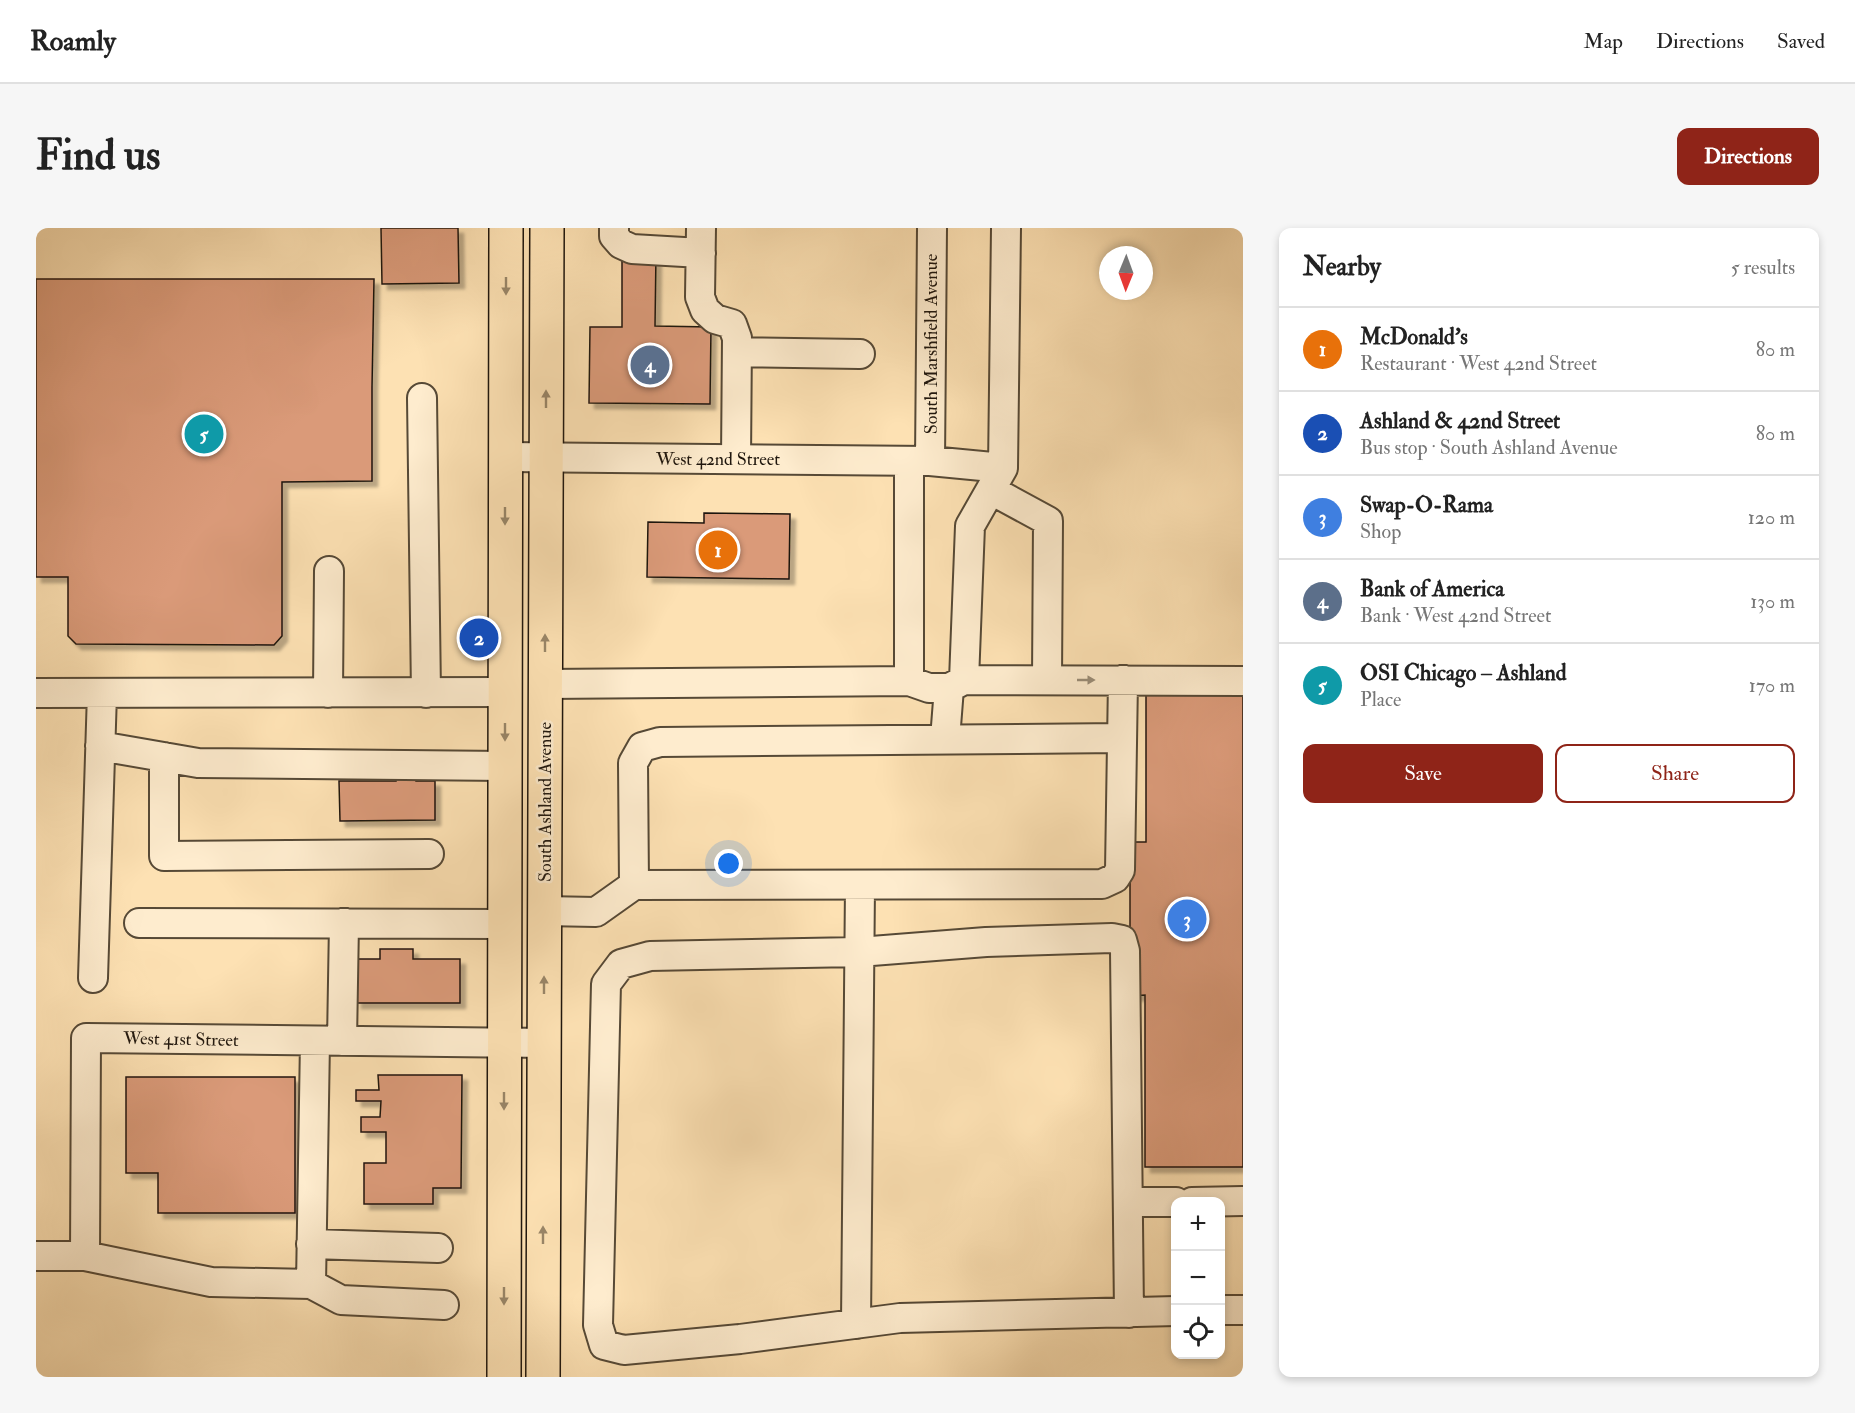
<!DOCTYPE html>
<meta charset="utf-8">
<style>
:root{--surface:#fff;--page:#f6f6f6;--text:#222;--muted:#767676;--line:#e0e0e0;--accent:#8f2418}
body{margin:0;font-family:"IM FELL Double Pica",serif;background:var(--page);color:var(--text)}
.controls{position:absolute;right:18px;bottom:18px;display:grid;overflow:hidden;border-radius:12px;box-shadow:0 3px 9px #0003}
.controls button{width:54px;height:54px;display:grid;place-items:center;padding:0;border:0;border-bottom:2px solid var(--line);background:var(--surface);color:var(--text);font:30px sans-serif}
.compass{position:absolute;left:1063px;top:18px;width:54px;height:54px;border-radius:50%;background:var(--surface);box-shadow:0 3px 9px #0003;rotate:181deg}
.you{position:absolute;left:693px;top:636px;width:21px;height:21px;margin:-15px;border:4px solid #fff;border-radius:50%;background:#1a73e8;box-shadow:0 0 0 9px #1a73e833}
.badge{display:grid;place-items:center;width:39px;height:39px;border-radius:50%;background:var(--accent);color:#fff;font-size:20px;font-weight:700}
.pin{position:absolute;translate:-50% -50%;border:3px solid #fff;box-shadow:0 2px 6px #0006}
.list{margin:0;padding:0;list-style:none}
h2{display:flex;justify-content:space-between;align-items:center;height:78px;margin:0;padding:0 24px;font-size:26px}
h2 small{font-size:20px;font-weight:400;color:var(--muted)}
.list li{display:grid;grid-template-columns:39px 1fr auto;gap:18px;align-items:center;box-sizing:border-box;height:84px;padding:0 24px;border-top:2px solid var(--line)}
.list b{display:block;font-size:22px;white-space:nowrap}
.list p{margin:0;font-size:20px;white-space:nowrap;color:var(--muted)}
.list em{font-size:20px;font-style:normal;color:var(--muted)}
.actions{display:flex;gap:12px;padding:18px 24px}
.actions a{flex:1;padding:14px 0;border:2px solid var(--accent);border-radius:12px;text-align:center;font-size:21px;color:var(--accent)}
.actions .main{background:var(--accent);color:#fff}
.icon{flex:none;width:33px;height:33px;fill:none;stroke:currentColor;stroke-width:2;stroke-linecap:round;stroke-linejoin:round}
.map{position:relative;flex:none;width:1207px;height:1149px;overflow:hidden;border-radius:12px}
header{display:flex;align-items:center;gap:36px;box-sizing:border-box;height:84px;padding:0 30px;background:var(--surface);border-bottom:2px solid var(--line)}
header strong{font-size:28px}
nav{display:flex;gap:33px;margin-inline-start:auto;font-size:21px}
.intro{display:flex;align-items:center;justify-content:space-between;box-sizing:border-box;height:144px;padding:0 36px}
h1{margin:0;font-size:42px}
.button{padding:15px 27px;border-radius:12px;background:var(--accent);color:#fff;font-size:21px;font-weight:700}
main{display:flex;gap:36px;padding:0 36px}
aside{flex:1;background:var(--surface);border-radius:12px;box-shadow:0 3px 9px #0003}
.map>svg:first-child{display:block}
</style>
<header>
<strong>Roamly</strong>
<nav><a>Map</a><a>Directions</a><a>Saved</a></nav>
</header>
<div class="intro"><h1>Find us</h1><a class="button">Directions</a></div>
<main>
<div class="map">
<svg width="1207" height="1149" viewBox="0 0 1207 1149">
<defs>
<filter id="shadow"><feDropShadow dx="5.5" dy="5.5" stdDeviation="1.5" flood-color="#0004"/></filter>
</defs>
<rect width="100%" height="100%" fill="#fde1b3"/>
<filter id="stains"><feTurbulence type="fractalNoise" baseFrequency=".00333" numOctaves="4"/><feColorMatrix values="0 0 0 0 .2 0 0 0 0 .09 0 0 0 0 .02 0 0 0 .5 -.17"/></filter>
<radialGradient id="worn" r=".72"><stop offset=".6" stop-color="#630" stop-opacity="0"/><stop offset="1" stop-color="#630" stop-opacity=".3"/></radialGradient>
<path fill="#da9a79" stroke="#1f160d" stroke-width="1.5" filter="url(#shadow)" d="M345 0H422L423 55 346 56Z
M586 25H620L619 98 675 99 674 176 553 175 554 99H586Z
M0 51H338L336 159V253L246 254V408L238 417 40 416 32 408V349H0Z
M668 285 754 286 753 351 611 349 612 294 668 295Z
M1110 466H1207V939H1109V767L1094 768V614H1110Z
M380 548V553H399V592L304 593 303 553H360V549Z
M344 721H377V731H424V775H320L321 731H344Z
M342 847H426L425 960H397V976H328V935H350V904H325V889H344L345 873H320V862H343Z
M90 849H259V985H122V945H90Z"/>
<g fill="none" stroke-linecap="round" stroke-linejoin="round">
<g stroke="#564936" stroke-width="32">
<path id="minor" d="M578 0V8L585 16 596 21 665 25
M665 0 664 69 669 82 679 91 696 96 701 110 700 231
M701 124 824 126
M386 170 390 465
M469 229 894 233 967 240
M873 233V453
M894 233 896 0
M955 262 1012 293 1011 452
M928 452 1207 453
M509 456 873 453 893 460H913
M0 465 469 464
M292 465 293 343
M1086 510 624 514 606 519 597 535 598 657 1066 656 1079 650 1084 642 1087 452
M909 511 913 460 928 452 934 298 967 240 970 0
M64 518 162 535 469 538
M128 529V628L393 626
M508 683 560 684 598 657
M103 695 468 696
M57 750 66 465
M306 813 308 695
M1092 974H1140
M1156 974 1207 973
M275 1016 402 1020
M0 1028H49L175 1054 275 1056 279 813
M49 1028 50 810 508 815
M275 1056 305 1072 408 1077
M1184 1082H1207
M1093 1085 1089 723 1086 712 1076 710 950 714 823 724 614 728 585 736 570 756 562 1097 568 1117 588 1122 704 1111 864 1090 1140 1083
M820 1096 824 657"/>
</g>
<g stroke="#1f160d" stroke-width="36">
<path id="major" d="M468 1149 470 0
M507 1149 511 0"/>
</g>
<use href="#minor" stroke="#feecce" stroke-width="28"/>
<use href="#major" stroke="#fde1b3" stroke-width="33"/>
</g>
<defs><path id="oneway-solid" d="M-6-.8H1V-3.2L6.5 0L1 3.2V.8H-6Z" transform="scale(1.5)"/></defs>
<g fill="#998668">
<use href="#oneway-solid" transform="translate(470 58) rotate(90)"/>
<use href="#oneway-solid" transform="translate(510 171) rotate(-90)"/>
<use href="#oneway-solid" transform="translate(469 288) rotate(90)"/>
<use href="#oneway-solid" transform="translate(509 415) rotate(-90)"/>
<use href="#oneway-solid" transform="translate(469 504) rotate(90)"/>
<use href="#oneway-solid" transform="translate(508 757) rotate(-90)"/>
<use href="#oneway-solid" transform="translate(468 873) rotate(90)"/>
<use href="#oneway-solid" transform="translate(507 1007) rotate(-90)"/>
<use href="#oneway-solid" transform="translate(468 1068) rotate(90)"/>
</g>
<use fill="#9a8c77" href="#oneway-solid" transform="translate(1050 452)"/>
<g text-anchor="middle" stroke-width="5" stroke-linejoin="round" paint-order="stroke">
<g font-size="18" fill="#1f160d" stroke="#feecce">
<text transform="translate(895 116) rotate(-90)" y="6">South Marshfield Avenue</text>
<text x="682" y="237">West 42nd Street</text>
<text transform="translate(509 574) rotate(-90)" y="6">South Ashland Avenue</text>
<text transform="translate(145 811) rotate(1)" y="6">West 41st Street</text>
</g>
</g>
<rect width="100%" height="100%" filter="url(#stains)"/>
<rect width="100%" height="100%" fill="url(#worn)"/>
</svg>
<div class="controls">
<button>+</button>
<button>−</button>
<button><svg class="icon" aria-label="locate" viewBox="0 0 24 24"><circle cx="12" cy="12" r="6"/><path d="M12 2v4M12 18v4M2 12h4M18 12h4"/></svg></button>
</div>
<svg class="compass" viewBox="-18 -18 36 36"><path d="M0-13l5 13h-10z" fill="#e53935"/><path d="M0 13l5-13h-10z" fill="#767676"/></svg>
<div class="you"></div>
<div class="pin badge" style="left:682px;top:322px;background:#e8710a">1</div>
<div class="pin badge" style="left:443px;top:410px;background:#1a4fb4">2</div>
<div class="pin badge" style="left:1151px;top:691px;background:#3f7fe0">3</div>
<div class="pin badge" style="left:614px;top:137px;background:#5c6f8a">4</div>
<div class="pin badge" style="left:168px;top:206px;background:#0f9aa8">5</div>
</div>
<aside>
<h2>Nearby<small>5 results</small></h2>
<ul class="list">
<li><span class="badge" style="background:#e8710a">1</span><div><b>McDonald's</b><p>Restaurant · West 42nd Street</p></div><em>80 m</em></li>
<li><span class="badge" style="background:#1a4fb4">2</span><div><b>Ashland &amp; 42nd Street</b><p>Bus stop · South Ashland Avenue</p></div><em>80 m</em></li>
<li><span class="badge" style="background:#3f7fe0">3</span><div><b>Swap-O-Rama</b><p>Shop</p></div><em>120 m</em></li>
<li><span class="badge" style="background:#5c6f8a">4</span><div><b>Bank of America</b><p>Bank · West 42nd Street</p></div><em>130 m</em></li>
<li><span class="badge" style="background:#0f9aa8">5</span><div><b>OSI Chicago – Ashland</b><p>Place</p></div><em>170 m</em></li>
</ul>
<div class="actions"><a class="main">Save</a><a>Share</a></div>
</aside>
</main>
